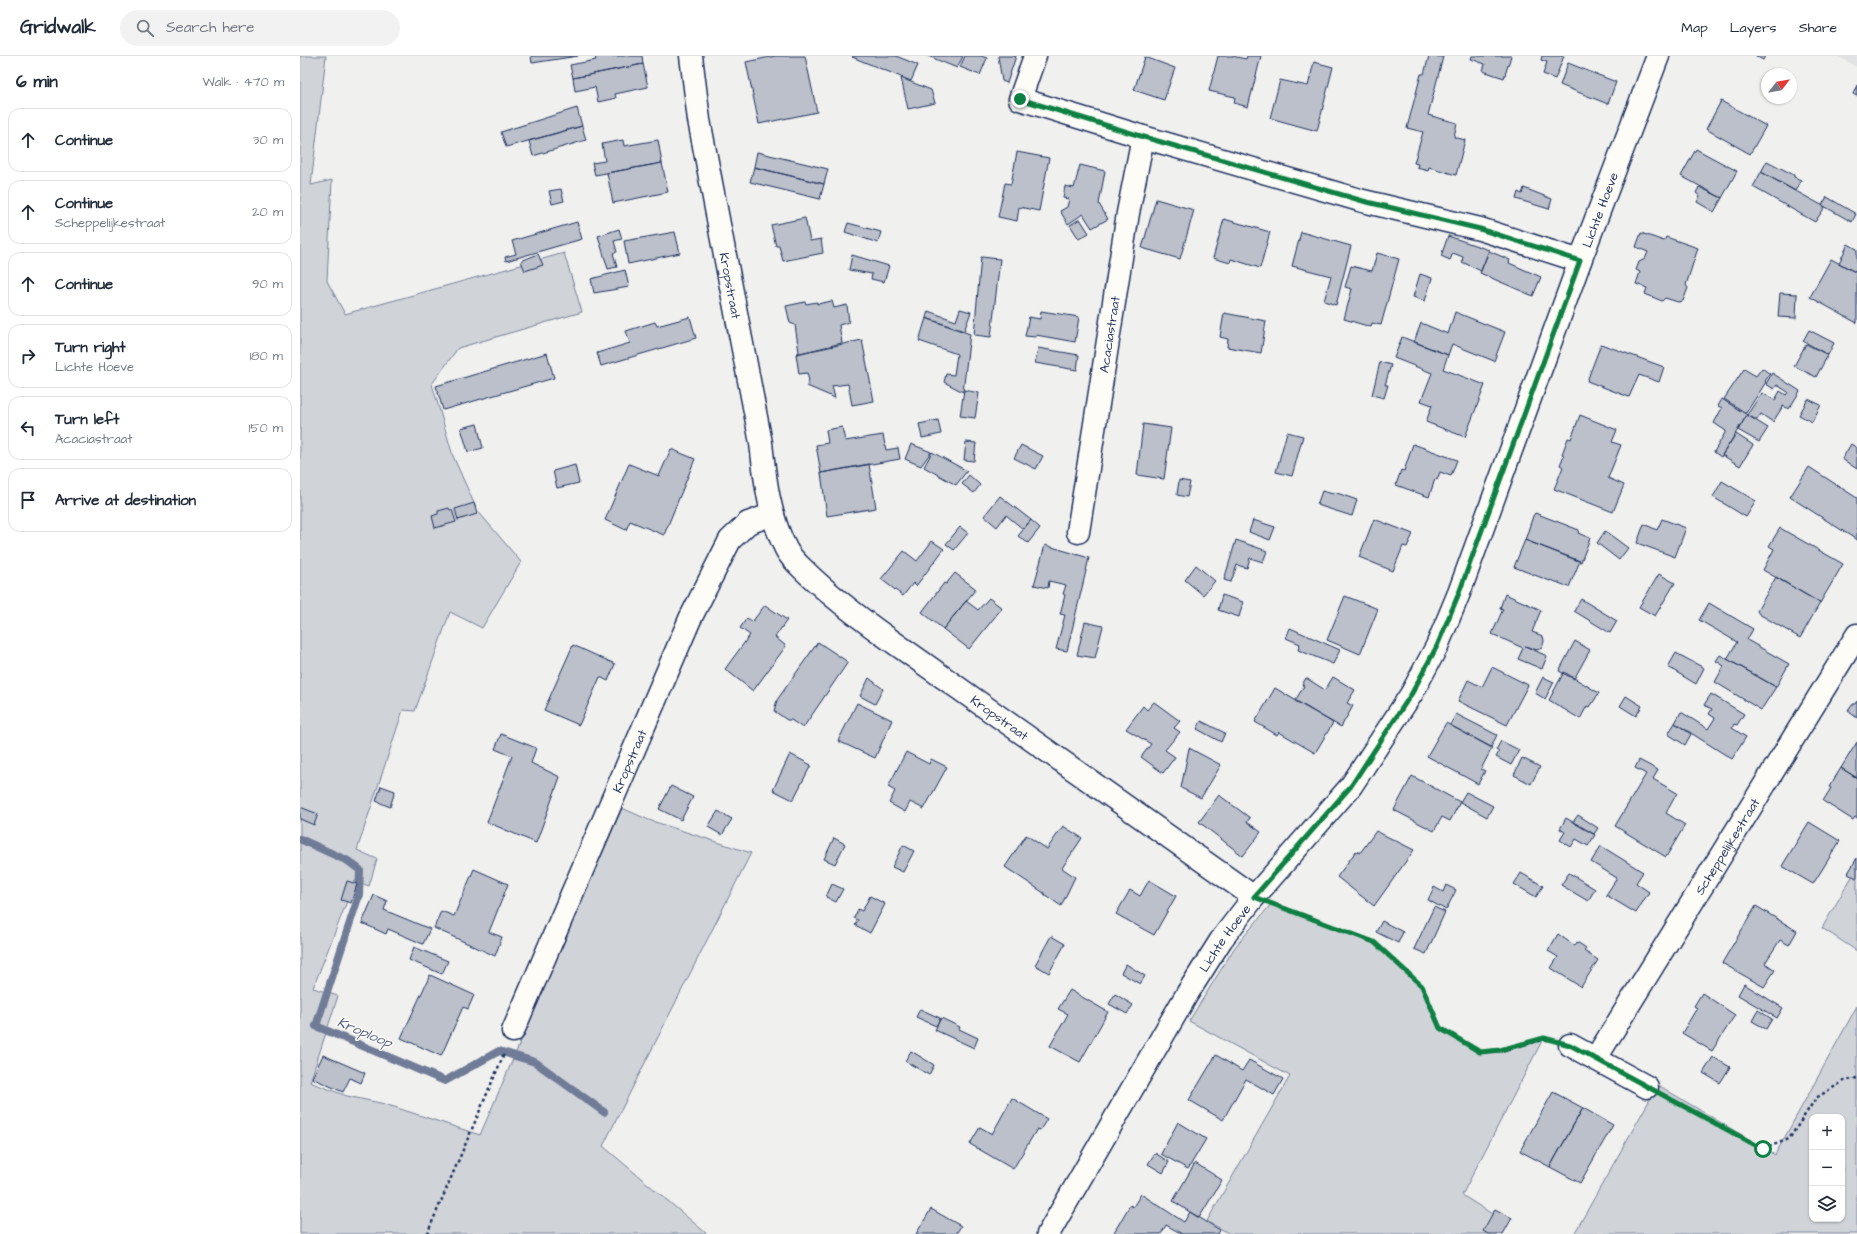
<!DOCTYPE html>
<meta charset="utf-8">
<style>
:root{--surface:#fff;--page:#f2f2f3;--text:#1f2937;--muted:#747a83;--line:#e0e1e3}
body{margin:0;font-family:"Architects Daughter",sans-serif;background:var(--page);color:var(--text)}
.controls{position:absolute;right:12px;bottom:12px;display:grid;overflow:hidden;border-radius:8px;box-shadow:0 1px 3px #0004}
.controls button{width:36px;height:36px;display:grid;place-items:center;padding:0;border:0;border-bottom:1px solid var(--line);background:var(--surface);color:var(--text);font:20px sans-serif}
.compass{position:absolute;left:1461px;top:12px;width:36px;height:36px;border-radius:50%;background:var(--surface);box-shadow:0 1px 3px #0004;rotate:59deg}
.stop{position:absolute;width:12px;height:12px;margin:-9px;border:3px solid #0b8043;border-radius:50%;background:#fff}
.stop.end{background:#0b8043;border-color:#fff;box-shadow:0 1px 4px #0008}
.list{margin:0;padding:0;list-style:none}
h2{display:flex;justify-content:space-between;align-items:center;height:52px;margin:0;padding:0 16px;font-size:17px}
h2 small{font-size:13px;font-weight:400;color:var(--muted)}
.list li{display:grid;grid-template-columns:26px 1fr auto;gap:12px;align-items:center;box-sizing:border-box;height:64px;margin:0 8px 8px;padding:0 8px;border:1px solid var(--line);border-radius:12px}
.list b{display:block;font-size:15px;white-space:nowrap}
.list p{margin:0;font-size:13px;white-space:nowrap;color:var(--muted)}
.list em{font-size:13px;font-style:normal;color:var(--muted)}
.icon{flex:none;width:22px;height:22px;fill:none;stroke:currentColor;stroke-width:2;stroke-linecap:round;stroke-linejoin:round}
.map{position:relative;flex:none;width:1557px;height:1178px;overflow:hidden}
header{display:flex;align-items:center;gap:24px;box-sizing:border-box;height:56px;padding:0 20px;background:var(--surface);border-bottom:1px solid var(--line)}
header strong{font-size:19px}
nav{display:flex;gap:22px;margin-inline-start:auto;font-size:14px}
.search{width:280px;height:36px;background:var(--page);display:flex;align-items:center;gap:10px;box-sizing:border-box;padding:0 14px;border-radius:22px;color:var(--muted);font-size:15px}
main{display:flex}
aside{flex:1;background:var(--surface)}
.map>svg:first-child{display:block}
</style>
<header>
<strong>Gridwalk</strong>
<div class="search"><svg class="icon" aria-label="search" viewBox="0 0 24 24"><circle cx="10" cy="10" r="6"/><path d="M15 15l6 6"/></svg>Search here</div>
<nav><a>Map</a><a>Layers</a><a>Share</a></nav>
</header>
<main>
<aside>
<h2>6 min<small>Walk · 470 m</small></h2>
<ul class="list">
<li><svg class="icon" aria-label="ahead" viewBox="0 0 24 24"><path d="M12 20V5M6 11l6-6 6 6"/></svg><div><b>Continue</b></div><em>30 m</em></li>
<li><svg class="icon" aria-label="ahead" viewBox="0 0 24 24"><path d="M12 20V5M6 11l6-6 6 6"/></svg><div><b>Continue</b><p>Scheppelijkestraat</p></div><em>20 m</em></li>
<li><svg class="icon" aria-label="ahead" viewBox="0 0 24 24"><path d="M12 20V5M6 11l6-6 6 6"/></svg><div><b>Continue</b></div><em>90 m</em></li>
<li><svg class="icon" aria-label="right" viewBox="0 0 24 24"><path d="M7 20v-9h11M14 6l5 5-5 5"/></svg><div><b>Turn right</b><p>Lichte Hoeve</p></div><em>180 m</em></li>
<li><svg class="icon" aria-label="left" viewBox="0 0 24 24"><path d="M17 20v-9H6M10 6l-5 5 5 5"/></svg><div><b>Turn left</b><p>Acaciastraat</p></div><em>150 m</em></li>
<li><svg class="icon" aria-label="arrive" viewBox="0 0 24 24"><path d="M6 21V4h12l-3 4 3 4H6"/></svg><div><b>Arrive at destination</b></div></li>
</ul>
</aside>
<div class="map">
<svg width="1557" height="1178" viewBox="0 0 1557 1178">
<rect width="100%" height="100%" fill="#f0f0ee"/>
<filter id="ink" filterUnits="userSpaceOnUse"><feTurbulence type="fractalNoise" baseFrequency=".025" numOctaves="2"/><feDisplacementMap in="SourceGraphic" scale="8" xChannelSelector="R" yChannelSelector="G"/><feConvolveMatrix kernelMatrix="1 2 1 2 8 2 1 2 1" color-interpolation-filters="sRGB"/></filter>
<g filter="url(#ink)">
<path fill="#e0e2e3" d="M1537 0H1557V11Z"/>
<path fill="#d0d3d8" stroke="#76819b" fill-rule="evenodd" d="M0 0H26L11 129 32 124 27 225 45 258 264 197 282 256 158 292 132 328 153 400 177 454 221 506 182 572 150 556 115 655 103 654 57 794 77 803 69 830 55 825 13 932 38 940 10 1026 47 1040 85 1048 180 1079 322 752 349 764 451 797 303 1090 407 1178H0Z
M1557 812V895L1522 872Z
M972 847 1074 887 1122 931 1139 973 1181 997 1201 996 1243 983 1162 1139 1200 1163 1191 1178H930L907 1165 990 1020 889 965 935 891Z
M1557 950V1178H1274L1358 1029 1475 1099ZM1512 1061H1542V1163H1512Z"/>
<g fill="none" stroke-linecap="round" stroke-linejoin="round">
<path stroke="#6f7b97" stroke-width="8" d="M0 783 48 805 60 814 59 839 16 970 145 1025 199 995 235 1006 304 1056"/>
</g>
<path fill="#bbc0ca" stroke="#1b2f5e" d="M231 0H278L232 7Z
M295 0H342L343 8 273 22 270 9 296 4Z
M475 0H505L517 56 459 68 446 6Z
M553 0H596L618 9 611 25 552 1Z
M628 0H663L657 12Z
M665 0H681L687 2 680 19 660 11Z
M698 0H716L707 27 702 25Z
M918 0H932L946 3 947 0H961L948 51 934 47 935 41 909 35Z
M1129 0 1143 1 1128 59 1157 67 1154 81 1165 84 1156 119 1129 111 1128 114 1117 111 1118 108 1114 107 1123 76 1107 72 1121 18H1124Z
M1172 0H1211L1204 22 1183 15 1185 8 1171 3Z
M1242 0H1264L1255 23 1243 18 1247 6 1241 4Z
M1456 0H1465L1463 4Z
M845 1 875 12 864 44 834 34Z
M1014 6 1033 11 1017 75 970 62 980 24 1008 30Z
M1268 7 1316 26 1308 48 1260 29Z
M343 8 348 31 315 38 316 42 298 46 295 31 275 35 273 22Z
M601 22 631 34 635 47 608 53Z
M1557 29V40L1553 38Z
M1421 45 1466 70 1450 98 1406 73Z
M277 52 282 70 206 91 201 76Z
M282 70 286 84 233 100 229 85Z
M323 84 324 90 358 84 362 107 295 119 292 107 305 105 302 88Z
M1396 93 1437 115 1422 142 1381 120Z
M457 96 528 113 524 128 454 111Z
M717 96 749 102 739 155 719 151 717 165 698 161 705 127 711 128Z
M1467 105 1494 119V121L1501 124 1495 135 1461 116Z
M362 107 368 136 313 147 307 117Z
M780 109 805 115 799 148 808 163 792 172 783 158 768 168 760 155 767 151 769 143 763 142 765 130 774 132Z
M454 111 524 128 520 143 450 126Z
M1461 116 1525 151 1515 166 1453 131Z
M1399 131 1422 142 1414 156 1397 146 1400 140 1396 137Z
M1224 132 1252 143 1249 153 1216 143 1218 136 1222 138Z
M261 133 264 145 252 148 249 135Z
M1527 141 1556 158 1552 166 1522 149Z
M856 143 894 154 880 203 842 192Z
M505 162 510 185 521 183 523 197 483 205 479 190H476L471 169Z
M780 163 789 177 779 183 770 169Z
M924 163 970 176 960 212 931 203 930 207 913 202Z
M277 166 282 183 206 205 205 201 216 198 212 185Z
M548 167 581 176 578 187 545 176Z
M319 173 322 183 314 185 317 196 313 197 317 211 308 213 298 180Z
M375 176 380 197 328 208 324 185Z
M1001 176 1051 190 1036 249 1024 245 1031 220 992 210Z
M1341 177 1364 185 1366 181 1398 192 1386 229 1388 232 1383 245 1378 246 1365 242 1362 245 1345 238 1347 232 1336 228 1340 216 1336 214 1339 206 1345 203 1348 196 1336 191Z
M1148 180 1189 194 1181 215 1162 206 1163 201 1153 197 1150 204 1141 200Z
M1548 188 1557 193V217L1539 207Z
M1189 195 1210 204 1209 207 1241 221 1233 240 1180 217Z
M1077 197 1099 203 1081 269 1072 267 1071 271 1044 263 1052 233 1045 231 1051 210 1072 215Z
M238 198 243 209 225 215 221 205Z
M552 199 589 210 584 226 571 223 572 218 549 214Z
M681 201 700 203 691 281 674 279Z
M1531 203 1557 217V267L1510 241Z
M325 214 329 231 294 237 291 223Z
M1120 218 1132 222 1125 245 1113 241Z
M1480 237 1497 238 1496 262 1478 261Z
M532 245 534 252 547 249 549 266 539 269 542 287 496 298 499 296 495 269 490 267 486 250 505 246 506 248 517 246V248Z
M660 253 671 256 664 275 626 262 628 255 656 265Z
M741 255 779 261 775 286 736 279V281L725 280 729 261 740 263Z
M1155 256 1205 276 1194 305 1152 288 1148 299 1114 286 1121 267 1148 278Z
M924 257 966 265 961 297 927 291 928 283 920 281Z
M390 261 396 282 301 310 297 297 330 287 326 275 355 266 357 270Z
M626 262 670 278 663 336 644 326 646 318 654 319 657 298 619 285Z
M1509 274 1534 287 1528 299 1503 285Z
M1102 281 1148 299 1143 313 1185 329 1165 381 1126 366 1132 349 1121 345 1132 317 1094 302Z
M562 284 574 345 552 349 548 328 532 330 535 342 507 330 509 325 507 317 499 318 496 298Z
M1301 288 1364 311 1359 326 1339 319 1329 341 1287 325Z
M1506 288 1528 299 1516 321 1494 310Z
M738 292 779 299 777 314 735 307Z
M247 297 254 322 143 354 136 330Z
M1080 306 1091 309 1085 329H1088L1084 342 1072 339Z
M1462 312 1470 318 1465 325 1466 326 1446 357 1424 343 1444 313 1456 320Z
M1472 317 1500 335 1489 353 1483 350 1473 366 1461 358 1457 364 1447 359 1462 337 1475 344 1480 335 1486 339 1488 336 1477 329 1474 333 1466 328Z
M664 334 679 337 675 362 660 360Z
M1422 343 1447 359 1421 401 1414 396 1426 375 1414 367 1422 352 1418 350Z
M1508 343 1521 349 1512 366 1499 359Z
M1280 359 1317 374 1312 386 1321 389 1308 422 1324 429 1313 456 1254 433 1263 411 1260 409 1264 399 1262 398 1268 382 1271 383Z
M1447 359 1468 372 1459 386 1438 374Z
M638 364 641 378 622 382 619 368Z
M177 368 183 392 168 396 161 372Z
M843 368 871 372 864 423 837 419Z
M542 371 545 385 583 379 586 394 598 392 600 403 521 417 516 389 528 387 526 374Z
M987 376 1003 380 992 420 976 416Z
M1436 378 1453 389 1440 410 1422 399Z
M666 386 676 387 674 405 664 404Z
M611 388 631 396 621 410 605 403Z
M1113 388 1157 404 1151 420 1140 416 1137 424 1135 423 1129 441 1096 429 1101 414 1104 415Z
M1551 388 1557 392V413L1542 403Z
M721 389 743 400 736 413 714 402Z
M371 393 395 403 364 479 330 465 326 474 305 464 329 408 359 420Z
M632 396 667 415 656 429 624 411Z
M569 408 576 452 527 460 521 417Z
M275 409 279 427 257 432 253 415Z
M1509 411 1557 442V484L1490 441Z
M669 419 680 429 674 437 662 428Z
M879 424 890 426 887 441 877 439Z
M1422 425 1456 445 1446 461 1413 441Z
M1022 435 1033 438 1034 436 1057 444 1052 460 1017 449Z
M700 440 731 464 723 473 706 459 697 471 684 460Z
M174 447 177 458 158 464 155 453Z
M149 452 150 454H152L156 466 135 472 132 460 138 458V455Z
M1235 457 1279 474 1278 477 1290 482 1281 506 1225 484 1233 460Z
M1074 463 1113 478 1107 491 1103 490 1093 515 1059 501Z
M1362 463 1386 472 1375 501 1337 487 1344 468 1357 474Z
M731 464 740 472 728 487 718 480Z
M953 464 975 471 970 484 949 476Z
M660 471 668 477 654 494 646 488Z
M1480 472 1543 508 1520 547 1463 514 1474 493 1469 490Z
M1305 475 1328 492 1319 504 1297 487Z
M936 484 967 495 963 506 950 502 947 512 937 509 931 526 924 524Z
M1225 484 1280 505 1269 531 1251 524 1250 525 1214 511Z
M632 485 644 493 616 530 613 527 603 540 581 523 604 495 617 505Z
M745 489 789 502 767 595 756 593 765 559 760 558 765 539 763 538 766 529 749 525 748 532 734 529Z
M896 509 915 525 903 539 885 524Z
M655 517 676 533 643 573 622 556 644 527 646 528Z
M1359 518 1375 527 1355 560 1339 551Z
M1476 521 1520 547 1500 582 1459 558 1457 555Z
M1205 538 1241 554 1232 576 1243 580 1244 585 1242 592 1237 594 1225 590 1247 600 1242 613 1218 603 1223 592 1192 578 1203 553 1200 552Z
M922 539 943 546 939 561 918 554Z
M1045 540 1078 553 1060 598 1027 584Z
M689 542 702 552 669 593 643 573 666 545 678 554Z
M1281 543 1317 565 1310 577 1274 555Z
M1409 547 1453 573 1447 584 1489 608 1476 631 1427 603 1437 586 1399 564Z
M465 549 487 564 475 581 486 590 453 635 425 613 450 579 440 572 447 562 452 566Z
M785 566 803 570 795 602 777 599Z
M990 572 1040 594 1033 608 998 594 1000 588 986 582Z
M1275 585 1290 594 1274 623 1259 615Z
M518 586 548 606 503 672 491 664H487L474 655 477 644Z
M273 589 315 608 308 625 300 621 279 669 244 654Z
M1376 597 1404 612 1396 628 1368 611Z
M1420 599 1476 631 1461 654 1415 626 1424 610 1416 605Z
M1192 611 1228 629 1207 669 1158 645 1168 624 1182 631Z
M1264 616 1299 637 1290 651 1287 650 1280 663 1249 644Z
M1033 621 1055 634 1047 647 1053 650 1041 671 995 645 1004 630 1002 629 1006 622 1025 634Z
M1243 621 1254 626 1245 643 1235 637Z
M569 622 583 633 575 648 560 640Z
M975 632 1033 667 1015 697 979 676 977 679 955 666Z
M1411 638 1444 658 1437 669 1434 668 1432 672 1446 681 1432 703 1375 667 1381 656 1408 673 1415 662 1409 658 1412 653 1404 649Z
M1326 640 1342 650 1336 660 1320 650Z
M1557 645V662L1548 655 1553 648H1555Z
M854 646 880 665 874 672 880 676 865 694 875 701 863 717 841 701 851 688 826 673 843 650 847 654Z
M557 647 592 664 575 702 538 685Z
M1156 658 1197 679 1191 691 1150 669Z
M901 665 925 677 921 686 897 673Z
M1146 667 1192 692 1181 713 1185 715 1178 728 1127 700Z
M1375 667 1391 678 1385 689 1368 678Z
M201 678 236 692 231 707 260 721 236 787 187 766 212 700 195 693Z
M1201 685 1219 694 1211 709 1196 701 1199 696 1196 694Z
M1557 686V722L1541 712Z
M889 692 921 709 901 742 881 732Z
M606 696 629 708 631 703 647 711 624 753 610 746 605 756 589 747 595 735 588 731Z
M490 698 511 709 493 744 473 734Z
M1222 702 1240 711 1231 728 1214 719Z
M1339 704 1358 714 1353 723 1377 737 1366 757 1385 769 1366 801 1315 770 1346 718 1335 712Z
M1541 712 1557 722V762L1555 761 1553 764 1523 745 1531 732 1529 731Z
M1112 720 1160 746 1150 765 1142 761 1134 775 1094 754Z
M81 730 95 735 90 751 76 745Z
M371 730 393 741 381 764 359 753Z
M1166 736 1193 750 1187 761 1160 746Z
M919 739 950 762 947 766 961 776 943 800 899 766Z
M0 751 18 758 14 769 0 763Z
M418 755 432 763 422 779 408 771Z
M1278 759 1298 772 1294 778 1273 766Z
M1266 762 1295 779 1288 790 1276 783 1271 791 1260 784 1265 776 1260 773Z
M1509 766 1540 785 1513 828 1482 810Z
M763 770 782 782 762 812 775 821 761 850 744 838V837L705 811 726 779 747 793Z
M1076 775 1114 794 1074 850 1037 821 1056 795 1060 797Z
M534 782 545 788 535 808 524 803Z
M603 789 614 795 603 816 592 811Z
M1301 790 1343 816 1336 827 1349 836 1336 857 1306 839 1317 822 1291 806Z
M1557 802V820L1556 822 1548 817Z
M174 813 208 828 189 876 202 881 195 900 134 872 141 855 154 860Z
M1221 817 1243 830 1236 841 1214 828Z
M1269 817 1295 833 1288 845 1261 829Z
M849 824 876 840 854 879 816 858 830 834 840 840Z
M47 825 57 828 51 847 41 844Z
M532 828 543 833 536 846 526 841Z
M1146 829 1156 834 1146 854 1128 844 1134 831 1143 836Z
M74 839 87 845 84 854 130 873 123 888 88 873 86 878 62 867Z
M570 840 585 848 570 877 555 869 558 864 554 862 558 853 562 855Z
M1456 850 1497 875 1489 889 1480 884 1465 907 1475 914 1464 931 1422 907Z
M1134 851 1145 856 1126 898 1114 893Z
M1082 865 1103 876 1098 887 1076 876Z
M1258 878 1275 890 1277 886 1286 892 1284 895 1298 904 1281 931 1251 912 1258 901 1248 895Z
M751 880 765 888 749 917 735 909Z
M114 891 148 905 142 918 109 904Z
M826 908 845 920 840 928 821 917Z
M130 919 174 939 168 953 163 951 141 1000 101 982Z
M1444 928 1483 952 1477 962 1438 939Z
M770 934 808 956 780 1006 750 990 768 958 758 953Z
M1402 937 1435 959 1412 995 1382 977 1397 952 1394 950Z
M815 938 833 949 827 958 809 948Z
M620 953 640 962 636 970 616 961Z
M1458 954 1472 963 1466 973 1452 965Z
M641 962 660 971 659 973 678 982 674 992 635 974Z
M611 995 634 1009 629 1019 605 1005Z
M23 999 65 1017 61 1027 50 1022 43 1036 12 1022Z
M916 999 942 1015 949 1004 983 1023 974 1039 946 1023 923 1064 889 1044Z
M1413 1001 1430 1011 1420 1027 1403 1017Z
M1253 1036 1283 1052 1250 1111 1220 1095Z
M712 1042 747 1063 740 1074 737 1073 713 1113 670 1088 680 1071 692 1078Z
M1283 1052 1313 1069 1280 1127 1250 1111Z
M878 1066 906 1083 888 1113 861 1098Z
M855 1097 869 1106 863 1117 848 1108Z
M895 1107 922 1124 899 1162 873 1145Z
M841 1138 884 1166 890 1156 920 1174 918 1178H882L866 1169 861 1178H813L830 1149 833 1151Z
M631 1153 661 1170 656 1178H616Z
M1195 1153 1212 1162 1203 1178H1188L1183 1175Z"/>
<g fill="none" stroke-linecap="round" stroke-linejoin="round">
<g stroke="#1b2f5e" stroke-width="25">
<g id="minor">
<path id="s1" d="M391 0 399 64 461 387C465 423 469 460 486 493 491 503 500 510 508 518 533 542 561 563 589 583L954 841"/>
<path d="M735 0 720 43 843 81 1063 145 1180 173 1280 205"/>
<path id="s2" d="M778 476 828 157 843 81"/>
<path id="s3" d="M213 975 390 563 430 484 448 467 473 458"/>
<path d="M1270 989 1347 1031"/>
<path id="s4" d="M1296 1002 1557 579"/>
<path id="s5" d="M748 1178 887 938 921 884 954 841 1051 730 1112 637 1137 590 1159 537 1280 205 1358 0"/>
</g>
</g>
<path stroke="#1b2f5e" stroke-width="2.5" stroke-dasharray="3 3" stroke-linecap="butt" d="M979 850 1074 886 1122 930 1140 972 1180 996 1200 994 1247 983
M1368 1042 1463 1093 1489 1083 1516 1042 1544 1025 1557 1022
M127 1178 204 998"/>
<use href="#minor" stroke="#fdfcf7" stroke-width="22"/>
</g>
</g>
<g fill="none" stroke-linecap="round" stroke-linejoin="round" filter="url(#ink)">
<path stroke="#0b8043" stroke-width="5" d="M720 43 844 81 1063 145 1180 173 1280 205 1159 537 1137 590 1112 637 1051 730 954 841 1074 886 1122 930 1140 972 1180 996 1200 994 1244 982 1270 989 1463 1093"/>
</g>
<g text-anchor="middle" stroke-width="3" stroke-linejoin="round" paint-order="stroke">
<g font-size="13" fill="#1b2f5e" stroke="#fdfcf7">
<text dy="5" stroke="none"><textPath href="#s5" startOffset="1173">Lichte Hoeve</textPath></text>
<text dy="5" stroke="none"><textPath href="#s1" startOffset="233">Kropstraat</textPath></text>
<text dy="5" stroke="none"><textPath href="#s2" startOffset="200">Acaciastraat</textPath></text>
<text dy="5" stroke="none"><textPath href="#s1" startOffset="776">Kropstraat</textPath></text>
<text dy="5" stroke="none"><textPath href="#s3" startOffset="294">Kropstraat</textPath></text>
<text dy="5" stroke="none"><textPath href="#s4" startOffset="249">Scheppelijkestraat</textPath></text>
<text dy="5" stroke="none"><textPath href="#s5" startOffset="345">Lichte Hoeve</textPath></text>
</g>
<g font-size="14" font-style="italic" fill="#4c5b7f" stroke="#fdfcf7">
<text transform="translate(65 976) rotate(23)" y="5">Kroploop</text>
</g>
</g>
</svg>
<div class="controls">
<button>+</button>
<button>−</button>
<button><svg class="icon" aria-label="layers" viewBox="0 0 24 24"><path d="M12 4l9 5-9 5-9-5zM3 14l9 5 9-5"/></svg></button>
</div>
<svg class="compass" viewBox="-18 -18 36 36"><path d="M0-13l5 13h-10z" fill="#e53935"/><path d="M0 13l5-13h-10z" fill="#747a83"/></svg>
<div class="stop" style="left:1463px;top:1093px"></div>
<div class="stop end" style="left:720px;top:43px"></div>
</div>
</main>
